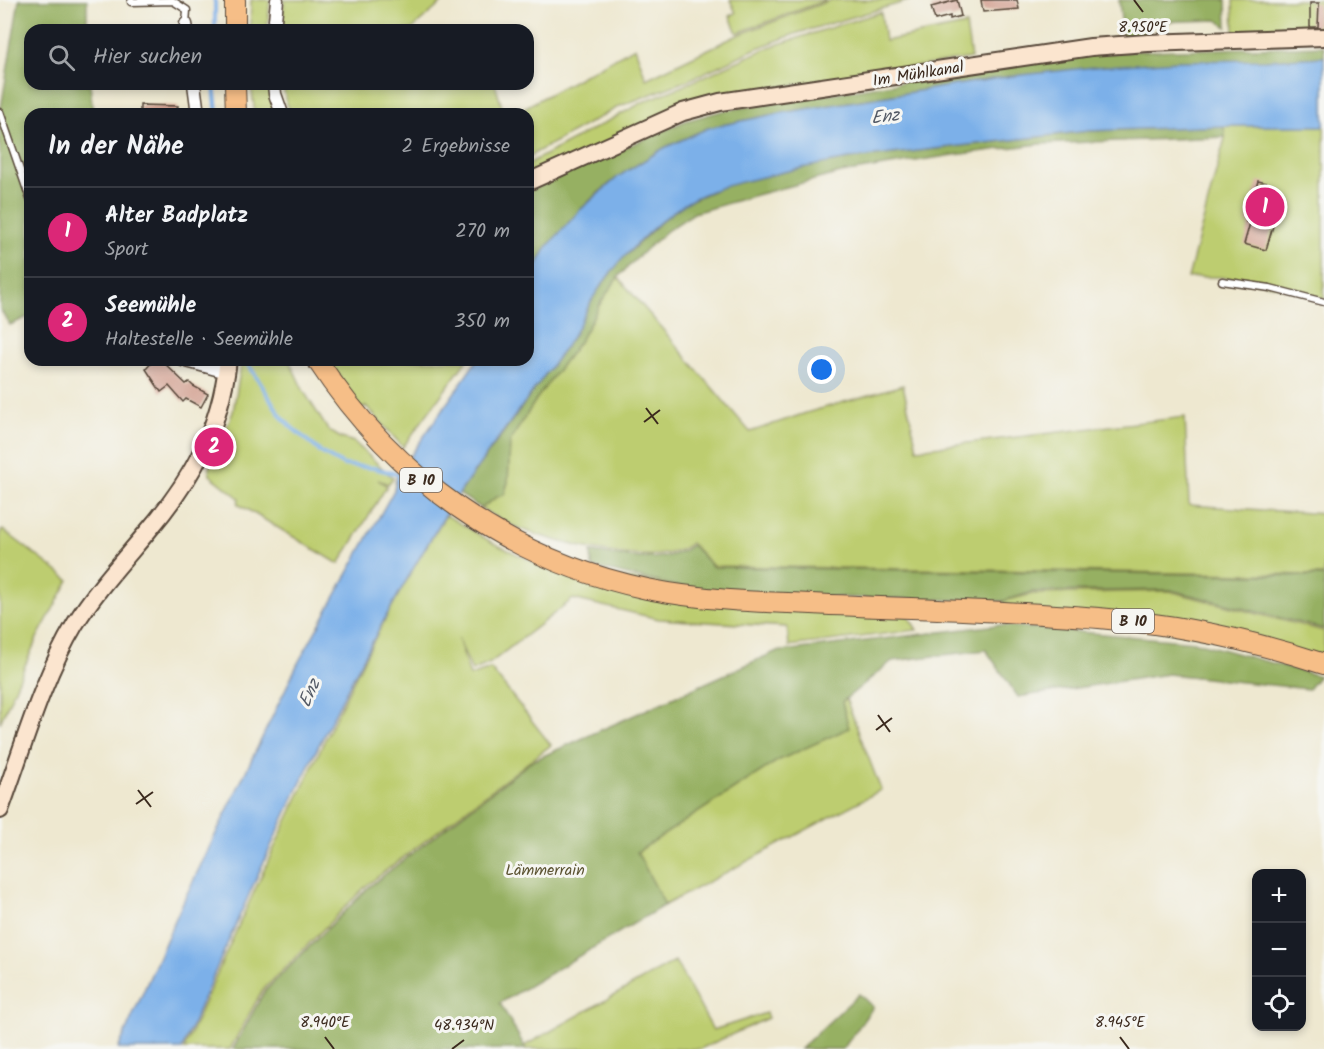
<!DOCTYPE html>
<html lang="de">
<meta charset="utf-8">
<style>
:root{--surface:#171b24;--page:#242831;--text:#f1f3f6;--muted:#9ea1a6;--line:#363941;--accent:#db2777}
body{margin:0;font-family:Kalam,sans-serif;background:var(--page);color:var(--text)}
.controls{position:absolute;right:18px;bottom:18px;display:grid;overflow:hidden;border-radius:12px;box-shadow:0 3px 9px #0003}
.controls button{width:54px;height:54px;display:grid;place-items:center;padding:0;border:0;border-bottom:2px solid var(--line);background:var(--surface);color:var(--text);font:30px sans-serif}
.you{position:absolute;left:822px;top:370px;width:21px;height:21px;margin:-15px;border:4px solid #fff;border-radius:50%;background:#1a73e8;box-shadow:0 0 0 9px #1a73e833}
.badge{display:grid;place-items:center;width:39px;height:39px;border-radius:50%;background:var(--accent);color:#fff;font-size:20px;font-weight:700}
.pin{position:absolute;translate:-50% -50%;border:3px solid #fff;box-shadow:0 2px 6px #0006}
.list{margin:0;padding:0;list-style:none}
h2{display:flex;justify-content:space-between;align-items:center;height:78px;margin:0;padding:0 24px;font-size:26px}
h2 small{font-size:20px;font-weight:400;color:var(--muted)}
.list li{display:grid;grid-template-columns:39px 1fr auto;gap:18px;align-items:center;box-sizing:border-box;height:90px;padding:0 24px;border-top:2px solid var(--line)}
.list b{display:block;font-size:22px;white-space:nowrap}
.list p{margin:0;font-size:20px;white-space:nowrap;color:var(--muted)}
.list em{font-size:20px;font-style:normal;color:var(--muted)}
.icon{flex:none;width:33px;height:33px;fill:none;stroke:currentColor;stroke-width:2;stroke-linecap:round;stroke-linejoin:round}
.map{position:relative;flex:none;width:1324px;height:1049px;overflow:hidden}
.search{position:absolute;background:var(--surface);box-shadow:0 3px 9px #0003;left:24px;top:24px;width:510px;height:66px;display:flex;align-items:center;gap:15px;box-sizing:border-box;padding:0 21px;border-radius:18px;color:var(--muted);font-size:22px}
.panel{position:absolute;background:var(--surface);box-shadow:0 3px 9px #0003;left:24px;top:108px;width:510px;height:258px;border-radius:18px}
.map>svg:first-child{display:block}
</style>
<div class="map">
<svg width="1324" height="1049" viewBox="0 0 1324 1049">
<rect width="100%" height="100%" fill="#f6f6f2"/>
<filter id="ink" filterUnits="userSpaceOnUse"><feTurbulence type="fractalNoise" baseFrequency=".0167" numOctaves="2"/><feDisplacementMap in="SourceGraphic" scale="12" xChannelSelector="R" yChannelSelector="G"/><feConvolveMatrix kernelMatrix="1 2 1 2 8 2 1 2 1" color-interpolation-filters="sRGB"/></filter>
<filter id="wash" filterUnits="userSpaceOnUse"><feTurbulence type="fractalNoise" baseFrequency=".008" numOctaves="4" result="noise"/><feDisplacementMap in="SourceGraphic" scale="24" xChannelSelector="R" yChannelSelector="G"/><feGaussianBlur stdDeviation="1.35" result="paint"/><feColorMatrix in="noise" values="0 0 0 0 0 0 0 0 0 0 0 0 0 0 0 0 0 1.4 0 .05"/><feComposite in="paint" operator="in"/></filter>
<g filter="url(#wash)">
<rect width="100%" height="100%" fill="#eee8d0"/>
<path fill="#bdcd70" stroke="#7c7c47" stroke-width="1.5" d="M251 0H270L267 30H250Z
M284 0H445L411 30H282Z
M730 0H826L737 33 730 16 736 13Z
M831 0H911L798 33 757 48 691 79 620 106 528 157V114H513L635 47 646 79 738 35Z
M1233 0H1324V31L1234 32Z
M881 12 885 41 966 25 971 58 723 96 528 176V164L647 100 683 86 769 47Z
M251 84H269L276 114H255Z
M283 84H495L504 114H292L286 102Z
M1224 126H1324V299C1281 286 1233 273 1188 278L1225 138Z
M618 277 750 432 806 413 903 385 917 449 1185 417 1189 505 1324 514V575L713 566 691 543C659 572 555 542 518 528 505 523 493 515 481 508L497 497 504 495 508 482 510 441 537 398 581 339 601 302Z
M242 360H289L303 390 328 430 341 438 354 442 393 478 388 484 378 480 387 486 339 564 238 504 239 498 210 475 209 468 233 412Z
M326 360H467L403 447 366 406 361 409Z
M446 515 493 543 547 568 908 616 917 630 789 646 787 627 659 619 573 599 490 663 472 671 458 638 470 676 491 669 551 745 367 885 262 991 230 1049H184C223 958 264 869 306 780 348 690 392 599 446 515Z
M3 530 69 580 37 638 0 723V532Z
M1169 591 1324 631V656L1003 605 1004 601 1033 594Z
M846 699 881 790 665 905 637 852 777 761 848 728 842 702Z
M675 961 713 1030 766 1013 768 1018 700 1049H526L524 1046Z"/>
<path fill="#96b062" stroke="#686d40" stroke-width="1.5" d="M19 0H87V30H30V84H90L93 114H30V316L10 325 0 309V114Z
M1119 0H1226L1227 27 1217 20 1156 22 1146 30 1144 36 1123 39Z
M1324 46V57L1012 76 775 114 708 128 664 148 619 176 598 193 579 211 547 247 528 281V191L685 121 722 111 1068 56 1140 51Z
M1224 126 1225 137 1039 144 947 156 841 173 756 195 694 213 668 230 646 249 618 277 601 302 581 339 537 398 510 441 508 482 504 495 497 497 481 508 459 494 573 336 593 297 618 263 662 221 687 202 724 186 813 165 849 159 1088 131Z
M692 545 713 567 1324 576V629L1171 590 1033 592 1003 601 784 596 691 589 592 567 591 552C623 555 665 567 692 545Z
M998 625 1196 642 1319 676 1308 689 1168 674 1018 697 986 650 892 661 842 702 849 728 777 761 637 852 665 905 500 1003 526 1049H233L264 992 370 886 532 761 775 652Z
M859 994 873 1007 843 1049H800Z"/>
<path fill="#7cb0e9" stroke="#5c6d84" stroke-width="1.5" d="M1324 57V126H1224L1088 131 849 159C820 164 791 170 763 177 737 183 709 189 686 203 654 223 612 266 593 298 585 312 579 327 570 340 526 403 476 464 436 530 336 695 257 872 182 1049H118L183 902 298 663 394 490 397 475 477 360H528V281L547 247 579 211 619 176 664 148 708 128 775 114 1012 76 1094 67 1177 61 1266 60Z"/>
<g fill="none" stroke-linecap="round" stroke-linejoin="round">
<path stroke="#7cb0e9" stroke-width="4" d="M215 30V0
M214 84 217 114
M247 362 281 416 290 426 322 453 344 465 374 468 401 475"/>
</g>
<g id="blocks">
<path fill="#d3a192" d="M957 0 961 16 950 19V16L935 20 931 7Z
M981 0H1017L1019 9 983 12Z
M1310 3H1319L1318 27H1310Z
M140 105 178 106 177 114H140Z
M1258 181 1267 183 1256 221 1273 226 1266 250 1244 244 1250 223 1246 222Z
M154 360H161L186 384 189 382 193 386 208 394 201 407 186 399 183 402 169 386 161 392 146 369Z"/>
</g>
</g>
<g filter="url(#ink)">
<use href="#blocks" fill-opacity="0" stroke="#564639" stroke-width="1.5"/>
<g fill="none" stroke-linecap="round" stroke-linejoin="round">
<g stroke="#564639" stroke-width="9">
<path id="lane" d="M131 2 173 1 187 10 186 24
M0 112 30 199
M1222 281 1270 288 1324 302"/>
</g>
<g stroke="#564639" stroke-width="15">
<path id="street" d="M186 24 187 30
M274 30 277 0
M194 84 198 114
M274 84 275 94 282 114
M183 360 227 372"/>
</g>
<g stroke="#564639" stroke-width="20">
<path id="secondary" d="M528 182 683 112 720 102 1091 47 1148 43 1324 37
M0 810C23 748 41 681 75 624 96 590 123 561 148 531 193 478 220 429 228 360"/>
</g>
<g stroke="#564639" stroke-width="22">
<path id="primary" d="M235 30V0
M235 84 236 114
M317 360C394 478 509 560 647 589 701 600 757 602 812 604 911 609 1010 610 1109 619 1182 625 1254 641 1324 664"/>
</g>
<use href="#lane" stroke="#fff" stroke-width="6"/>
<use href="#street" stroke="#fff" stroke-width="12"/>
<use href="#secondary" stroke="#fbe5cf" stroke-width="16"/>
<use href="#primary" stroke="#f6be87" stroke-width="20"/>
</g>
</g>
<path fill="none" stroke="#3b2a1e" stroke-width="2" d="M1134 0 1143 12M646 408 658 424M644 422 660 410M878 715 890 732M876 730 892 718M138 790 151 807M136 804 153 792M325 1037 334 1049M1120 1037 1129 1049M452 1049 464 1040"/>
<g text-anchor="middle" stroke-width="6" stroke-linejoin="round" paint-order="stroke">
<g fill="#f6f6f2" stroke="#73675e" stroke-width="1.5">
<rect x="400" y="468" width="42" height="24" rx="4.5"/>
<rect x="1112" y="609" width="42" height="24" rx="4.5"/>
</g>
<g font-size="15" font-weight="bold" fill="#3b2a1e">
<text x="421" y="485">B 10</text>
<text x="1133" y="626">B 10</text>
</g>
<g font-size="16" fill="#3b2a1e" stroke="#f6f6f2">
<text transform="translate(918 73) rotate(-9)" y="6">Im Mühlkanal</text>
</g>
<g font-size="16" fill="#5c5332" stroke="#f6f6f2">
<text x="545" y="875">Lämmerrain</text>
</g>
<g font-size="18" font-style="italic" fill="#525965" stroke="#f6f6f2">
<text transform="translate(885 116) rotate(-7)" y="6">Enz</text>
<text transform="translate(309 693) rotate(-66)" y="6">Enz</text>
</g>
</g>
<g font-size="15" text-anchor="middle" fill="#3b2a1e" stroke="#f6f6f2" stroke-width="6" stroke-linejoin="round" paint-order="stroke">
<text x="1143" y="32">8.950°E</text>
<text x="325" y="1027">8.940°E</text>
<text x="1120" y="1027">8.945°E</text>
<text x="464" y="1030">48.934°N</text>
</g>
</svg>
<div class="controls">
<button>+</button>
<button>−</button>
<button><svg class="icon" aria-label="locate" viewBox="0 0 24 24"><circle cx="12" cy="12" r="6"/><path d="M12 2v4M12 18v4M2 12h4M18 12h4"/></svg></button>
</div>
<div class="you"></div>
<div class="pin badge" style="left:1265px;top:207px">1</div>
<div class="pin badge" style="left:214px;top:447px">2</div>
<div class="search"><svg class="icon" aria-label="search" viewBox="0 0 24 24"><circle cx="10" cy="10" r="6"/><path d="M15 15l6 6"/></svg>Hier suchen</div>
<section class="panel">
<h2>In der Nähe<small>2 Ergebnisse</small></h2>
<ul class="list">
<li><span class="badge">1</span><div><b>Alter Badplatz</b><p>Sport</p></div><em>270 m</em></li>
<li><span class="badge">2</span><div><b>Seemühle</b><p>Haltestelle · Seemühle</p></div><em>350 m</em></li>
</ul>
</section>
</div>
